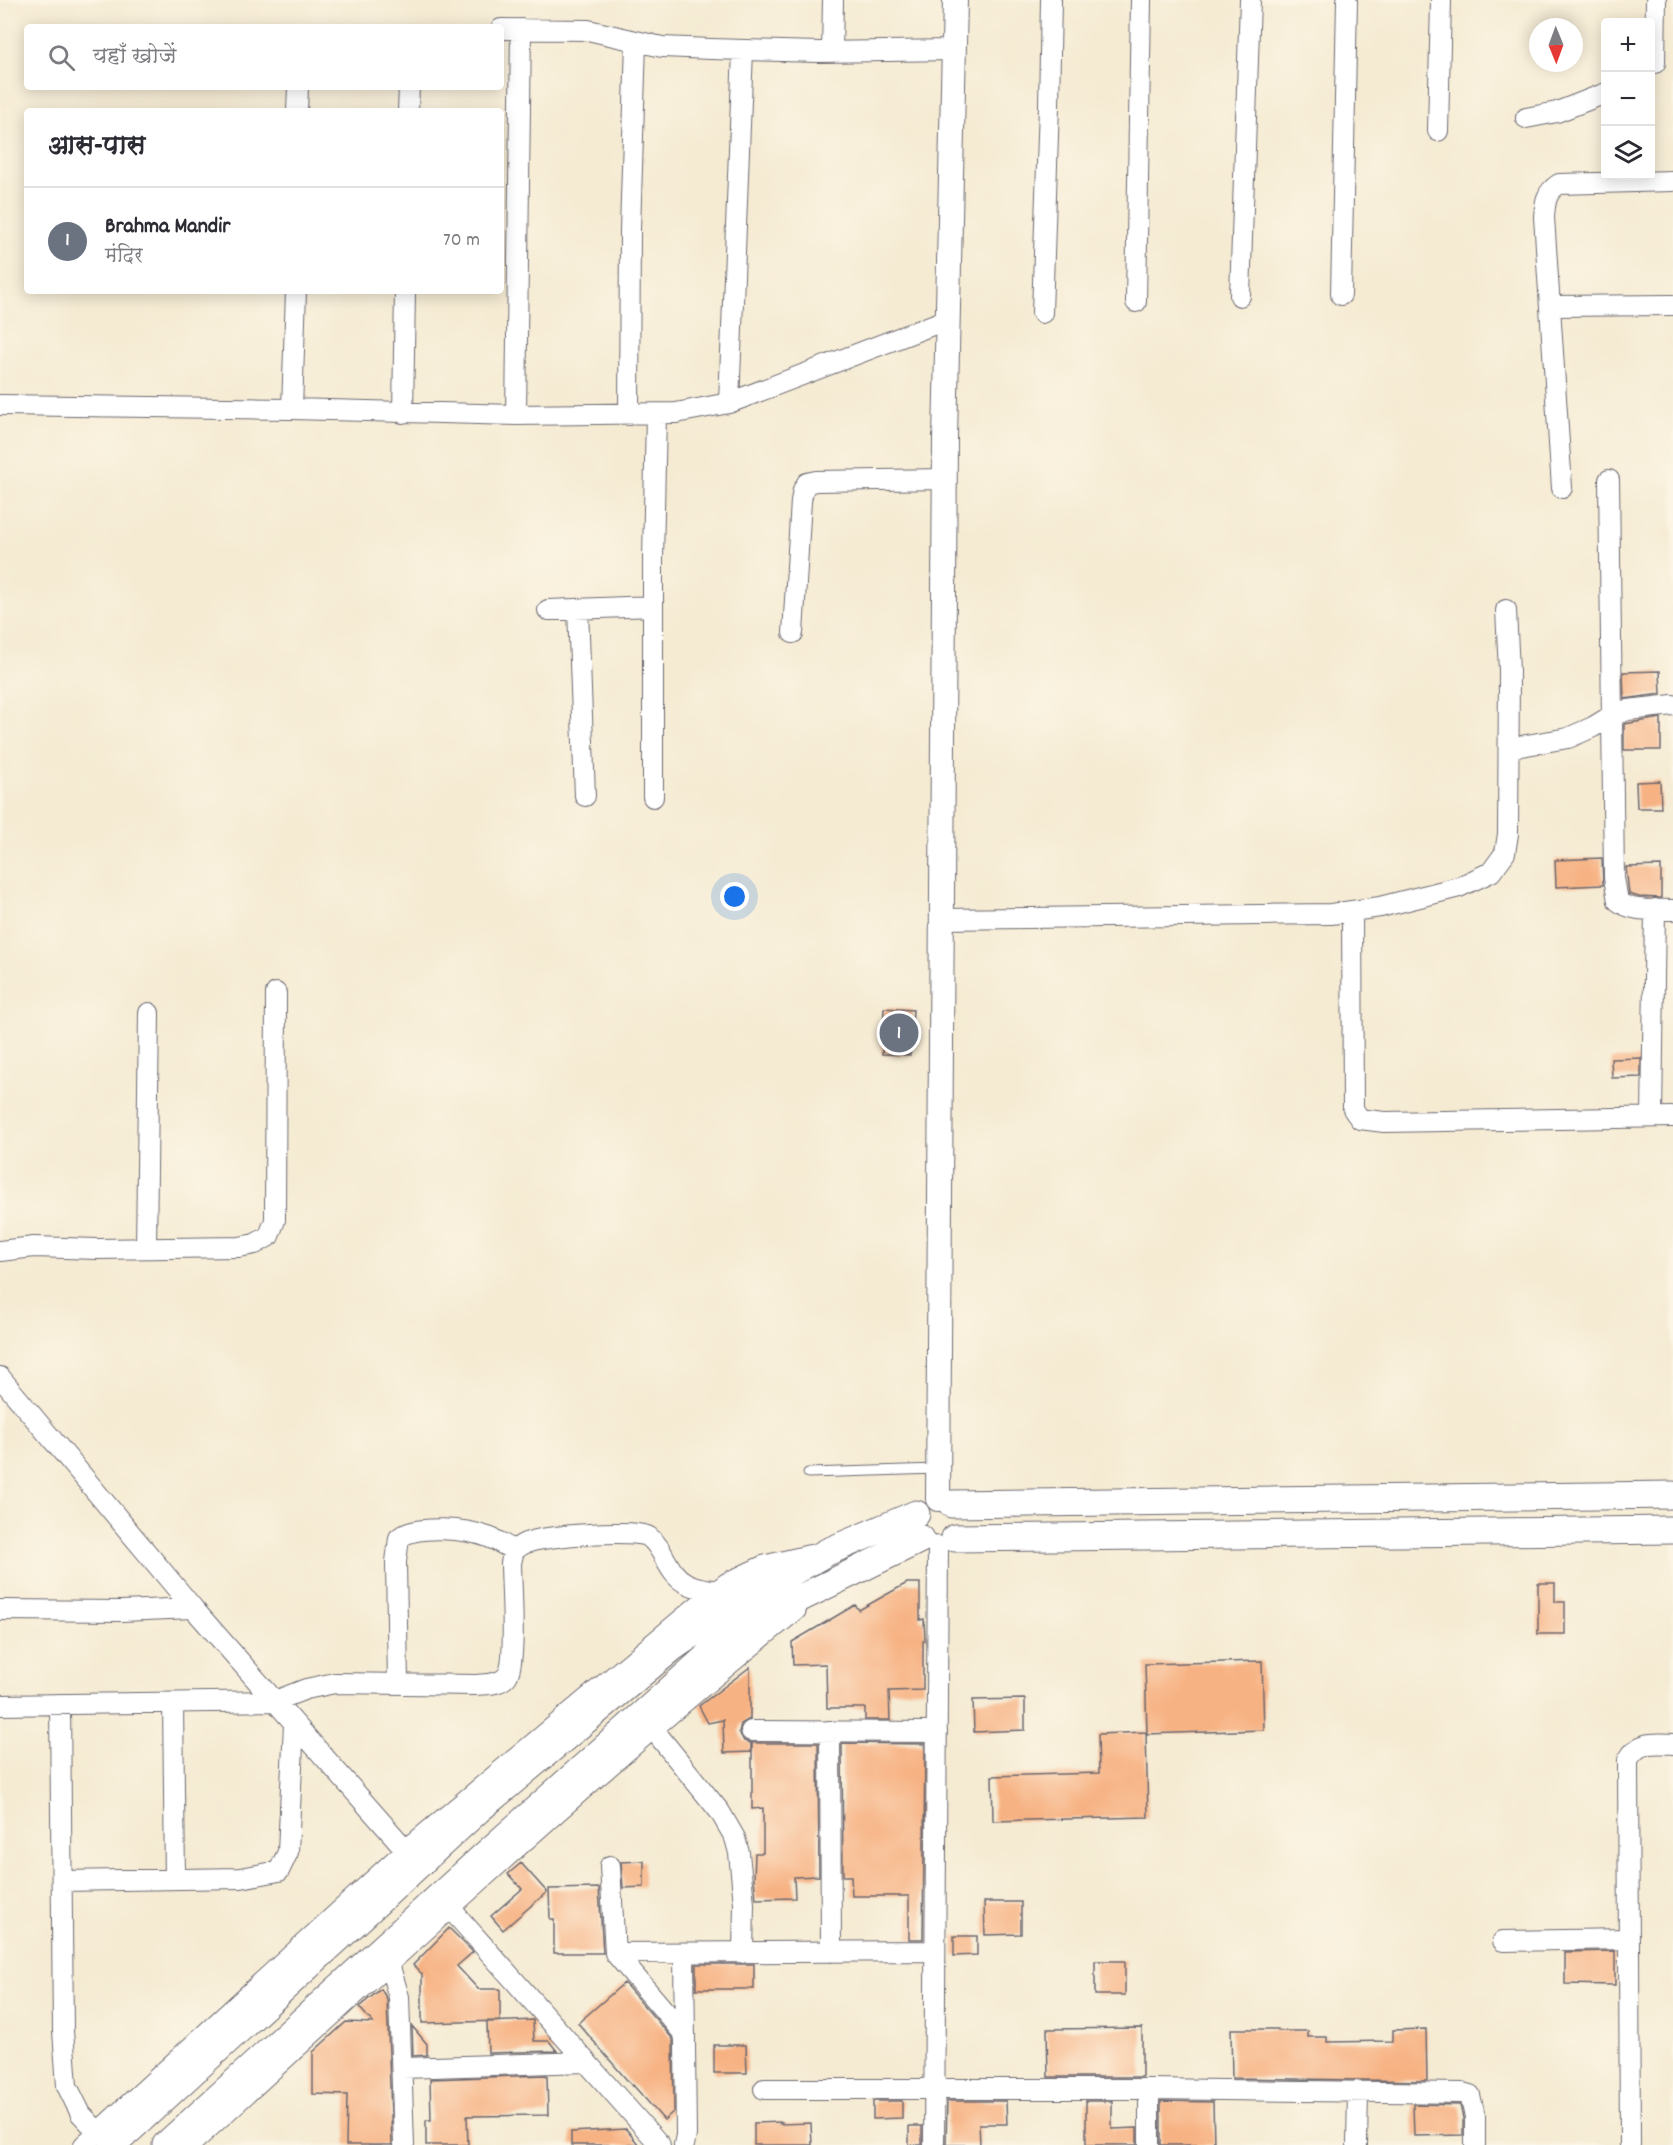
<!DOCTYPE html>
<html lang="hi">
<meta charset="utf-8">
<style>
:root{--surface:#fff;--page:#f2f2f3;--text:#2b2b33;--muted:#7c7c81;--line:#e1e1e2;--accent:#0b8043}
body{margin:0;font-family:Dekko,"Playpen Sans Deva",sans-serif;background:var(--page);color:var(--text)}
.controls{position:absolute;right:18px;top:18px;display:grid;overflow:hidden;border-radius:6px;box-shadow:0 3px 15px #0003}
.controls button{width:54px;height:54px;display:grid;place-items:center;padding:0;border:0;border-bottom:2px solid var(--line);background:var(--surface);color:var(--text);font:30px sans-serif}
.compass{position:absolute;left:1529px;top:18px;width:54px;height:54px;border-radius:50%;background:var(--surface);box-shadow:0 3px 15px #0003;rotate:179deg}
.you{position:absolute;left:735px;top:897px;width:21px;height:21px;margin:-15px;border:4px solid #fff;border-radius:50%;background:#1a73e8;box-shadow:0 0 0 9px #1a73e833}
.badge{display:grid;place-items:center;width:39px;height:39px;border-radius:50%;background:var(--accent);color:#fff;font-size:20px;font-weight:700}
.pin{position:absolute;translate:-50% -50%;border:3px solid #fff;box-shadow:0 2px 6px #0006}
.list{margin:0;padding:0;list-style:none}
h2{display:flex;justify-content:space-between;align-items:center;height:78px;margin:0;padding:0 24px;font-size:26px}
h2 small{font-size:20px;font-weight:400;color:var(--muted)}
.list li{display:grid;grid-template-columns:39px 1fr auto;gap:18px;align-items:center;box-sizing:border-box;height:108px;padding:0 24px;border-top:2px solid var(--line)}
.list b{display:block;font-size:22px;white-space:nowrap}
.list p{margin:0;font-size:20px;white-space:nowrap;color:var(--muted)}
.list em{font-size:20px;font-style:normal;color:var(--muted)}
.icon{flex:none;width:33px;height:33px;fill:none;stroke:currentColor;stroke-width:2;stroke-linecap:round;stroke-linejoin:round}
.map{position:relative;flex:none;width:1673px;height:2145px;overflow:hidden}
.search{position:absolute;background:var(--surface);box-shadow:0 3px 15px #0003;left:24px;top:24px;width:480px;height:66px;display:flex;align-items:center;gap:15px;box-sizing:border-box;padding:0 21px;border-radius:6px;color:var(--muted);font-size:22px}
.panel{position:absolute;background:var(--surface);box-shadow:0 3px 15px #0003;left:24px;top:108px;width:480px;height:186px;border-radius:6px}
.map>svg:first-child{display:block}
</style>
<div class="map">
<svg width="1673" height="2145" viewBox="0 0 1673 2145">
<rect width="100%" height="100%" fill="#fcf5e5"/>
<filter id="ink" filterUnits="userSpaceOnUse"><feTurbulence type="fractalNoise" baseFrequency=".0167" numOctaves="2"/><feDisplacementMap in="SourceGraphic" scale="12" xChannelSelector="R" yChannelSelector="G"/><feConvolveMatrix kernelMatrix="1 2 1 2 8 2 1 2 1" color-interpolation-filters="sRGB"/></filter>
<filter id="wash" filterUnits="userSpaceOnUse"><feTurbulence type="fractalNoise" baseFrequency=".008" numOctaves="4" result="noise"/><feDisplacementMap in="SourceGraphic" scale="24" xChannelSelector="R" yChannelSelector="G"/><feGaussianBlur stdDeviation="1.35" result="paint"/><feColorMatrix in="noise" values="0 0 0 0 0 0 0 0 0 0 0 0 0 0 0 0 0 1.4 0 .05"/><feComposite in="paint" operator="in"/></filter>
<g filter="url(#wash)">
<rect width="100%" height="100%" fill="#f5ebd3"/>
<g id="blocks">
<path fill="#f7b283" d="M1660 671 1661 694 1624 699 1623 672Z
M1661 718V750H1624V724Z
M1660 781 1661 808H1637L1636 782Z
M1602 858 1603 885 1556 887 1555 860Z
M1661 866V898L1639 897 1629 894 1626 867Z
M884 1008 913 1010 910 1055 882 1054Z
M1641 1058V1077L1612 1078 1611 1059Z
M907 1583H920V1620L924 1619 925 1641H923V1690L889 1691 890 1720H865V1708H827L826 1664 793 1665 792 1642 855 1605 859 1610Z
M1538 1583H1555V1602H1565V1634H1538Z
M1262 1661 1264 1730 1147 1734 1145 1664Z
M750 1667V1719L741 1724 739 1732 744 1741 751 1743V1752L724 1753 723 1720 708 1723 699 1706Z
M1025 1699V1730L974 1732 973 1700Z
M1146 1732 1148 1817 993 1821 992 1776 1099 1773 1098 1734Z
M752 1743H818L819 1876 794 1877 795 1898 756 1899 754 1878 755 1853H763V1808L752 1809Z
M842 1743 925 1744 923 1939H909V1896H852L851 1876H843Z
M644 1861V1887L623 1888 621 1862Z
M521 1863 547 1892 503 1930 491 1916 522 1889 508 1874Z
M599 1888 603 1953H554V1919H550L549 1889Z
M984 1902H1021V1934L985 1935Z
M449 1928 473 1952 457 1966 478 1989H500V2021L422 2023V1974L413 1965Z
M954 1936H977V1955L954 1956Z
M1615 1951V1985L1565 1984V1952Z
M1095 1961H1125V1995H1095Z
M696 1964H754V1989H696Z
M624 1983 673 2039 674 2111 664 2120 633 2085 632 2086 578 2023Z
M381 1989 387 1999 392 2145H346L347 2095 313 2094V2052L346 2022 373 2023 359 2007Z
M533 2020 534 2041H549L557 2051 488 2053 487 2022Z
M412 2026 427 2044V2055L413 2056Z
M1142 2028V2077H1048L1047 2029Z
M1231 2029H1278V2031H1308V2037H1327V2042L1393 2041V2030L1426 2029 1427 2081 1232 2078Z
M714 2045H746L747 2073H714Z
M547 2075 548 2115 467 2116 468 2145H426V2120H431L430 2079Z
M873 2101H902V2118L873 2119Z
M947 2101H1006L1007 2124H979L980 2145H946Z
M1086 2101H1112V2129L1137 2128V2145H1086Z
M1161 2101 1213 2102 1214 2145H1161Z
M1413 2104 1460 2105 1463 2118V2135L1414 2136Z
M782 2122 780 2124 811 2123 812 2145H754V2123Z
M909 2126H922V2145H909Z
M626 2129 639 2145H571V2132Z"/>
</g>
</g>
<g filter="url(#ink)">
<use href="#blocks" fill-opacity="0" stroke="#6c6870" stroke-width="1.5"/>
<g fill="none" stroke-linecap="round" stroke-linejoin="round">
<g stroke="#6c6870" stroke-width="11">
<path id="service" d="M808 1473 938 1469"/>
</g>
<g stroke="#6c6870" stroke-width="22">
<path id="minor" d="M501 29 588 30 662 47 711 49 818 52 954 50
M832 52 833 0
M1655 63 1656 0
M297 111 298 87
M408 111 409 87
M1526 118 1557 112 1606 93
M1438 131 1441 0
M1341 295 1347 0
M1240 296 1250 0
M1136 302 1141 0
M1550 306 1673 305
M1042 313 1049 106 1051 0
M729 403 743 50
M0 405 292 409 516 415 676 413 729 403 948 319
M292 409 296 291
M403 413 405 291
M516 415 521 29
M629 415 630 230 636 42
M1609 480 1614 878 1618 901C1633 913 1655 909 1673 910
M1562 488 1544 217C1545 202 1546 192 1559 184L1673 181
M578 609 585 796
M548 610 653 606
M793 633 801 501 803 490 807 483 816 481 945 479
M1509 748 1568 738 1593 727 1611 716 1628 710 1673 705
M653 797V559L656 414
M1352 911 1353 1109 1360 1119 1384 1122 1673 1117
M941 919 1331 914 1380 907 1459 887 1491 872 1505 853 1508 834 1509 671 1506 610
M1652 1117 1655 909
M146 1248 149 1013
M0 1251 34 1247 97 1249 239 1247 255 1244 269 1236 275 1220 276 993
M0 1377 193 1608 406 1850
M0 1610 122 1611 193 1608
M398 1684 396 1562 399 1538C417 1524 467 1529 488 1537 497 1540 505 1546 514 1550
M173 1703 175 1879
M60 1704 63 2031 67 2086 81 2114 98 2132
M0 1705 275 1701 306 1689 335 1683 476 1685C487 1684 500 1685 507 1676 517 1663 511 1583 511 1563L514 1550C518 1548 522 1544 526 1543 543 1536 636 1528 649 1537 665 1549 667 1574 686 1583 694 1588 707 1589 717 1591
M653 1729 720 1812 735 1838 739 1853 744 1904 743 1953
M751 1731 937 1732
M830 1731 831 1952
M610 1866 615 1953 685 2035
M62 1881 241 1878 279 1871 288 1852 294 1723
M449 1907 660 2145
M1503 1941 1629 1939
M615 1953 935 1951
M684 1954 686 2135 684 2145
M389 1964 399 1997 404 2145
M403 2068 586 2062
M764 2089H1149L1463 2093 1470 2095 1475 2117V2145
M84 2145 406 1850 706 1599 727 1583 763 1566 810 1555
M190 2145C389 1964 586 1778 796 1610
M934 2145 938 1546
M1149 2145V2089
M1357 2145 1358 2091
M1630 2145 1628 1760C1638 1741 1653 1743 1673 1744"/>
</g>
<g stroke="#6c6870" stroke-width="26">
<path id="tertiary" d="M938 1499 945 439 955 0"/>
</g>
<g stroke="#6c6870" stroke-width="29">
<path id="secondary" d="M952 1504 1673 1495
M955 1538 1673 1530
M113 2145 478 1810 672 1648 733 1606 827 1552 916 1514
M166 2145 486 1854 719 1646 776 1610 921 1539"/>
</g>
<use href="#service" stroke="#fff" stroke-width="9"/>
<use href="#minor" stroke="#fff" stroke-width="20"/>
<use href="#tertiary" stroke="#fff" stroke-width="24"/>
<use href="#secondary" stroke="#fff" stroke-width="27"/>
</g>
</g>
</svg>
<div class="controls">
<button>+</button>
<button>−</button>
<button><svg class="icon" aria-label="layers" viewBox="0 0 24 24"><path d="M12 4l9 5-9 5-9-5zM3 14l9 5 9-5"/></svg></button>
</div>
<svg class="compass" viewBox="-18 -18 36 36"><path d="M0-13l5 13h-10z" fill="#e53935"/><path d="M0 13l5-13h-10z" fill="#7c7c81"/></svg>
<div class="you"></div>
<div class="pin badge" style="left:899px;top:1033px;background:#6b7280">1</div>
<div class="search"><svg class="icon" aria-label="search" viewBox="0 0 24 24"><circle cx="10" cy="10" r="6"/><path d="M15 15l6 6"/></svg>यहाँ खोजें</div>
<section class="panel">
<h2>आस-पास<small></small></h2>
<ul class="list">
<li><span class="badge" style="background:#6b7280">1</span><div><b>Brahma Mandir</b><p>मंदिर</p></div><em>70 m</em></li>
</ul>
</section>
</div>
